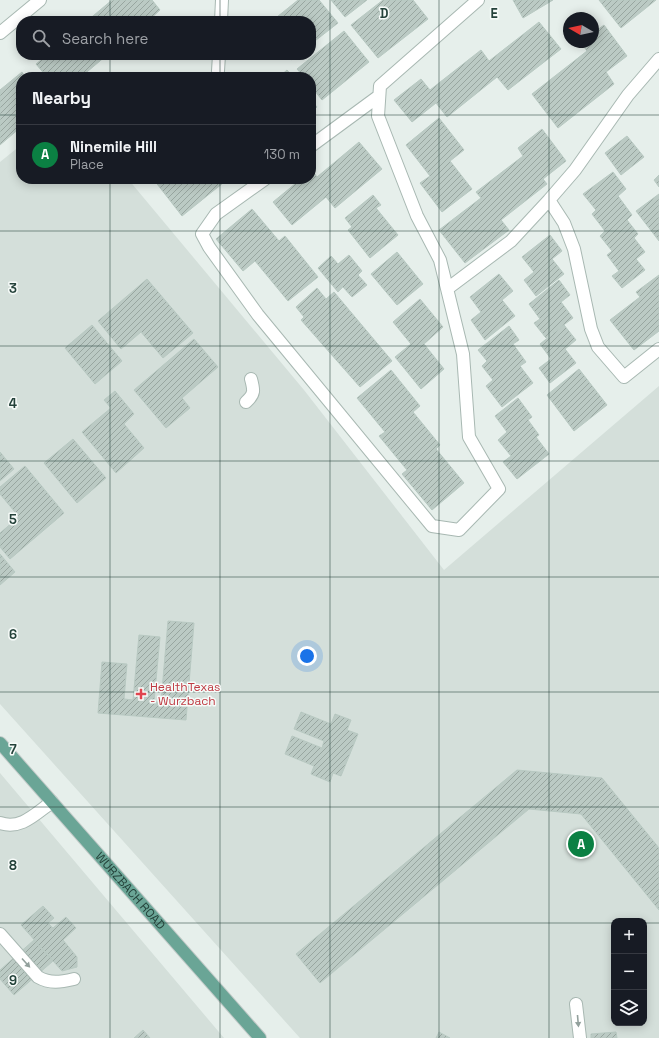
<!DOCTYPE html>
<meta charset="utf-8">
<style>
:root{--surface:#171b24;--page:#242831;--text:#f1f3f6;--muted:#9ea1a6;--line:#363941;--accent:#0b8043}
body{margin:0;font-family:"Space Grotesk",sans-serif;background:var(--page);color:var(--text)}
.controls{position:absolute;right:12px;bottom:12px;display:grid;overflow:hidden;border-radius:8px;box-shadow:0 2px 10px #0003}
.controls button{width:36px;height:36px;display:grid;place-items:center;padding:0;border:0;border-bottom:1px solid var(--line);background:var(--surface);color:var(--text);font:20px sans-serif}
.compass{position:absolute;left:563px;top:12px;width:36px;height:36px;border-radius:50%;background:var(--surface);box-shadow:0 2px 10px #0003;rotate:279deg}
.you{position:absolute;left:307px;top:656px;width:14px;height:14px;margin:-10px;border:3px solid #fff;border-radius:50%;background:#1a73e8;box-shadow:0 0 0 6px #1a73e833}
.badge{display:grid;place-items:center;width:26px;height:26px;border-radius:50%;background:var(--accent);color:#fff;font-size:13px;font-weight:700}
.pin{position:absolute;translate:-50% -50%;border:2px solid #fff;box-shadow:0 1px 4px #0006}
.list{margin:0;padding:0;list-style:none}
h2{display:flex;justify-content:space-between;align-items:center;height:52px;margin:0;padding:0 16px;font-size:17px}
h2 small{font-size:13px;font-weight:400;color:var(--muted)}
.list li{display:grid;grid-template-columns:26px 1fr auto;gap:12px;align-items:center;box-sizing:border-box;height:60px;padding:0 16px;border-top:1px solid var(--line)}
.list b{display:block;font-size:15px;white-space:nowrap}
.list p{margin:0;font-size:13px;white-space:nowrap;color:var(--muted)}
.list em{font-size:13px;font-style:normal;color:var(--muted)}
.icon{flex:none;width:22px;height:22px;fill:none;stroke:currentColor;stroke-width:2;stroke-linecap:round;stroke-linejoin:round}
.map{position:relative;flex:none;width:659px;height:1038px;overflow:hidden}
.search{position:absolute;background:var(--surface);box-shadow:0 2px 10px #0003;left:16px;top:16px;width:300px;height:44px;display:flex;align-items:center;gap:10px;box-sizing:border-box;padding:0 14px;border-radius:16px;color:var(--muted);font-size:15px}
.panel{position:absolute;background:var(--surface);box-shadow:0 2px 10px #0003;left:16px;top:72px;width:300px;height:112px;border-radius:16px}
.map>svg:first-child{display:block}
</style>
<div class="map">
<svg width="659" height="1038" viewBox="0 0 659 1038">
<defs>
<pattern id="building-hatch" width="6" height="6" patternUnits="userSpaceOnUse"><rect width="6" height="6" fill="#bbcac4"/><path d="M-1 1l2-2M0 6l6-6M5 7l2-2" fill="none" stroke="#98a6a0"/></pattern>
</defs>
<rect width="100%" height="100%" fill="#e6efeb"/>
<path fill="#d4dfda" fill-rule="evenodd" d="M21 145V179H128L304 390 444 570 659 386V1038H300L0 704V162ZM614 921H644V1023H614Z
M0 773 224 1038H0Z"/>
<path fill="url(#building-hatch)" stroke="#b8c9c2" d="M112 0H152L160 10 148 21H87Z
M298 0H319L338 23 311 44V21H272Z
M331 0H367L345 17Z
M383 0H413L428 19 378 58 351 25Z
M513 0H553L523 18Z
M599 0H656L621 28Z
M539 22 561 49 508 90 497 77 447 117 436 103 412 122 394 100 421 79 430 90 481 50 489 61Z
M604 25 627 56 606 72 614 84 558 128 532 94 587 51 581 43 593 42V33Z
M344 31 369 62 322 100 311 86V77H304L297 69Z
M47 55H107L81 77H47L36 64Z
M287 55H297L291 60Z
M287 70 293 77H279Z
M22 72 25 77H21V127L0 145V90Z
M311 100 317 107 311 112Z
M439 118 464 150 450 161 472 189 442 212 420 183 430 176 406 145Z
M542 129 566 161 543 179 547 184 501 220 509 230 465 263 439 230 481 198 476 192 523 156 518 148Z
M627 136 644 157 621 175 605 153Z
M359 142 382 169 335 208 326 197 292 225 273 202 301 179H311L312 170 317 177Z
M613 172 626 189 618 196 632 215 627 220 638 234 634 238 645 252 636 259 645 270 622 288 612 276 619 271 607 255 612 251 600 236 605 231 592 214 596 210 583 194Z
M659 175V187L654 180Z
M155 179H228L182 216 154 180Z
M659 194V241L636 211Z
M373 195 381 205 376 208 398 235 370 258 348 230 352 227 345 218Z
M252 209 279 241 285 236 318 277 288 301 255 261 243 271 216 239Z
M550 235 562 251 552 259 564 274 536 296 524 280 534 272 522 257Z
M397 252 423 284 397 305 371 274Z
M349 255 362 271 358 275 367 285 352 297 343 287 338 292 318 268 331 256 338 264Z
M499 274 513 291 502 300 515 316 485 340 471 320 481 312 470 297Z
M659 275V331L634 350 610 320 640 297 636 292Z
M147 279 193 333 163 358 141 332 121 349 98 321Z
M559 280 570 295 561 302 573 318 546 338 534 323 540 319 529 304Z
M317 288 326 299 334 292 392 361 360 387 301 320 304 317 296 307Z
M420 299 443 327 424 344 444 369 421 389 395 357 411 344 393 322Z
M92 325 122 361 95 384 65 348Z
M564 325 576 340 565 349 576 363 550 383 539 368 551 359 540 344Z
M509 326 519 340 513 344 526 362 520 366 533 383 502 407 486 386 493 380 482 366 487 361 478 350Z
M194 339 218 367 182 398 190 408 166 428 134 390Z
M579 369 607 405 574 431 547 395Z
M391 370 420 406 413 412 440 445 436 449 464 483 432 510 402 474 407 470 379 436 385 432 357 398Z
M115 391 134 414 124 424 144 448 116 473 82 432 111 408 104 400Z
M518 398 532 417 528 420 539 435 536 437 549 454 517 479 503 462 511 456 498 440 507 432 495 416Z
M73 439 106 478 77 503 44 463Z
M0 452 14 469 0 481Z
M25 466 64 513 10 559 0 547V533L19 517 0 494V487Z
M0 554 15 572 0 585Z
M168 621 194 623 186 720 98 713 102 662 127 664 124 699 133 700 139 635 160 637 154 702H161Z
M301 712 331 724 335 714 351 720 347 730 358 734 341 776 333 773 330 782 311 774 314 766 285 754 292 736 322 748 324 741 294 729Z
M517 770 602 778 659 848V910L581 814 529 809 320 983 296 954Z
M43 906 54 918 48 923 53 928 66 917 76 928 63 940 77 957V967L62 971 21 925Z
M34 940 53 961 14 995 0 979V970Z
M143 1030 150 1038H134Z
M439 1032 450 1038H436Z
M616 1032 617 1038H591V1034Z"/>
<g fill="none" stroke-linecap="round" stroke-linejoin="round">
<g stroke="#a8b8b2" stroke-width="14">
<path id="minor" d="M221 21 222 0
M0 33 40 0
M659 59 628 95 575 170 549 200 564 223 574 249 591 329 598 347 624 377 659 349
M218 71 219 55
M311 146 379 96
M265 179 216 214 202 234 209 247 258 315 432 526 459 530 499 489 469 437 463 354 440 260 417 216 378 116 380 86 478 0
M447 289 511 241 549 200
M246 402C255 394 254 390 251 379
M0 823C21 830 35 814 52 802
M0 934 38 977C50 984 61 982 74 979
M576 1004 580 1038"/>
</g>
<g stroke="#c2cac8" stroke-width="14">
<g id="major">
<path id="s1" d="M0 743 260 1038"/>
</g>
</g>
<use href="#minor" stroke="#fff" stroke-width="12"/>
<use href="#major" stroke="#6aa596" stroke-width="12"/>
</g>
<defs><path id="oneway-solid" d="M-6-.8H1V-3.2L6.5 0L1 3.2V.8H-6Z"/></defs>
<g fill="#92a09c">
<use href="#oneway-solid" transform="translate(26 963) rotate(48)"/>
<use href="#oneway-solid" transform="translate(578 1021) rotate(85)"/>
</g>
<path fill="none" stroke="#24423a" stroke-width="1" stroke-opacity="0.55" d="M110 0V21M220 0V21M330 0V1038M439 0V1038M549 0V1038M110 55V77M220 55V77M0 115H21M311 115H659M110 179V1038M220 179V1038M0 231H659M0 346H659M0 461H659M0 577H659M0 692H659M0 807H659M0 923H614M644 923H659"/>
<path fill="#e0444e" stroke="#f7fbf9" stroke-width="1.5" d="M139 688h4v4h4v4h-4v4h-4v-4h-4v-4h4z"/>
<g text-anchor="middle" stroke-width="3" stroke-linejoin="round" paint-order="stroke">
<g font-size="12" fill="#be3a42" stroke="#f7fbf9" text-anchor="start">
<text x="150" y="691">HealthTexas<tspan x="150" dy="14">- Wurzbach</tspan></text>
</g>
<g font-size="12" fill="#24423a" stroke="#f7fbf9">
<text dy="4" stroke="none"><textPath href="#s1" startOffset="197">WURZBACH ROAD</textPath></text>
</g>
</g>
<g font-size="13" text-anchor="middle" font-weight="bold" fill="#24423a" stroke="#f7fbf9" stroke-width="3" stroke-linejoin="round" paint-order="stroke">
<text x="384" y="18">D</text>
<text x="494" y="18">E</text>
<text x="13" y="293">3</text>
<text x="13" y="408">4</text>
<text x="13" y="524">5</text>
<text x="13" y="639">6</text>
<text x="13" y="754">7</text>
<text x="13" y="870">8</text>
<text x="13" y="985">9</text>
</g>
</svg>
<div class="controls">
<button>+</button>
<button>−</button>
<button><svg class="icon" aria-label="layers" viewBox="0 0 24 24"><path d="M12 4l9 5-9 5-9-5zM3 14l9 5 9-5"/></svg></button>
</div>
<svg class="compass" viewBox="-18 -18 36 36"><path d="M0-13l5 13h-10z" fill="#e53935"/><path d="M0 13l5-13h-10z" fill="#9ea1a6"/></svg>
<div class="you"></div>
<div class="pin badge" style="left:581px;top:844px">A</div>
<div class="search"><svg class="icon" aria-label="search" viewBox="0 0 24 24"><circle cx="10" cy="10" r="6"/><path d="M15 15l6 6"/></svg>Search here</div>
<section class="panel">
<h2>Nearby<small></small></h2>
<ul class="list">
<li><span class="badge">A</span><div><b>Ninemile Hill</b><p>Place</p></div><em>130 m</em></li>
</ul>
</section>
</div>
